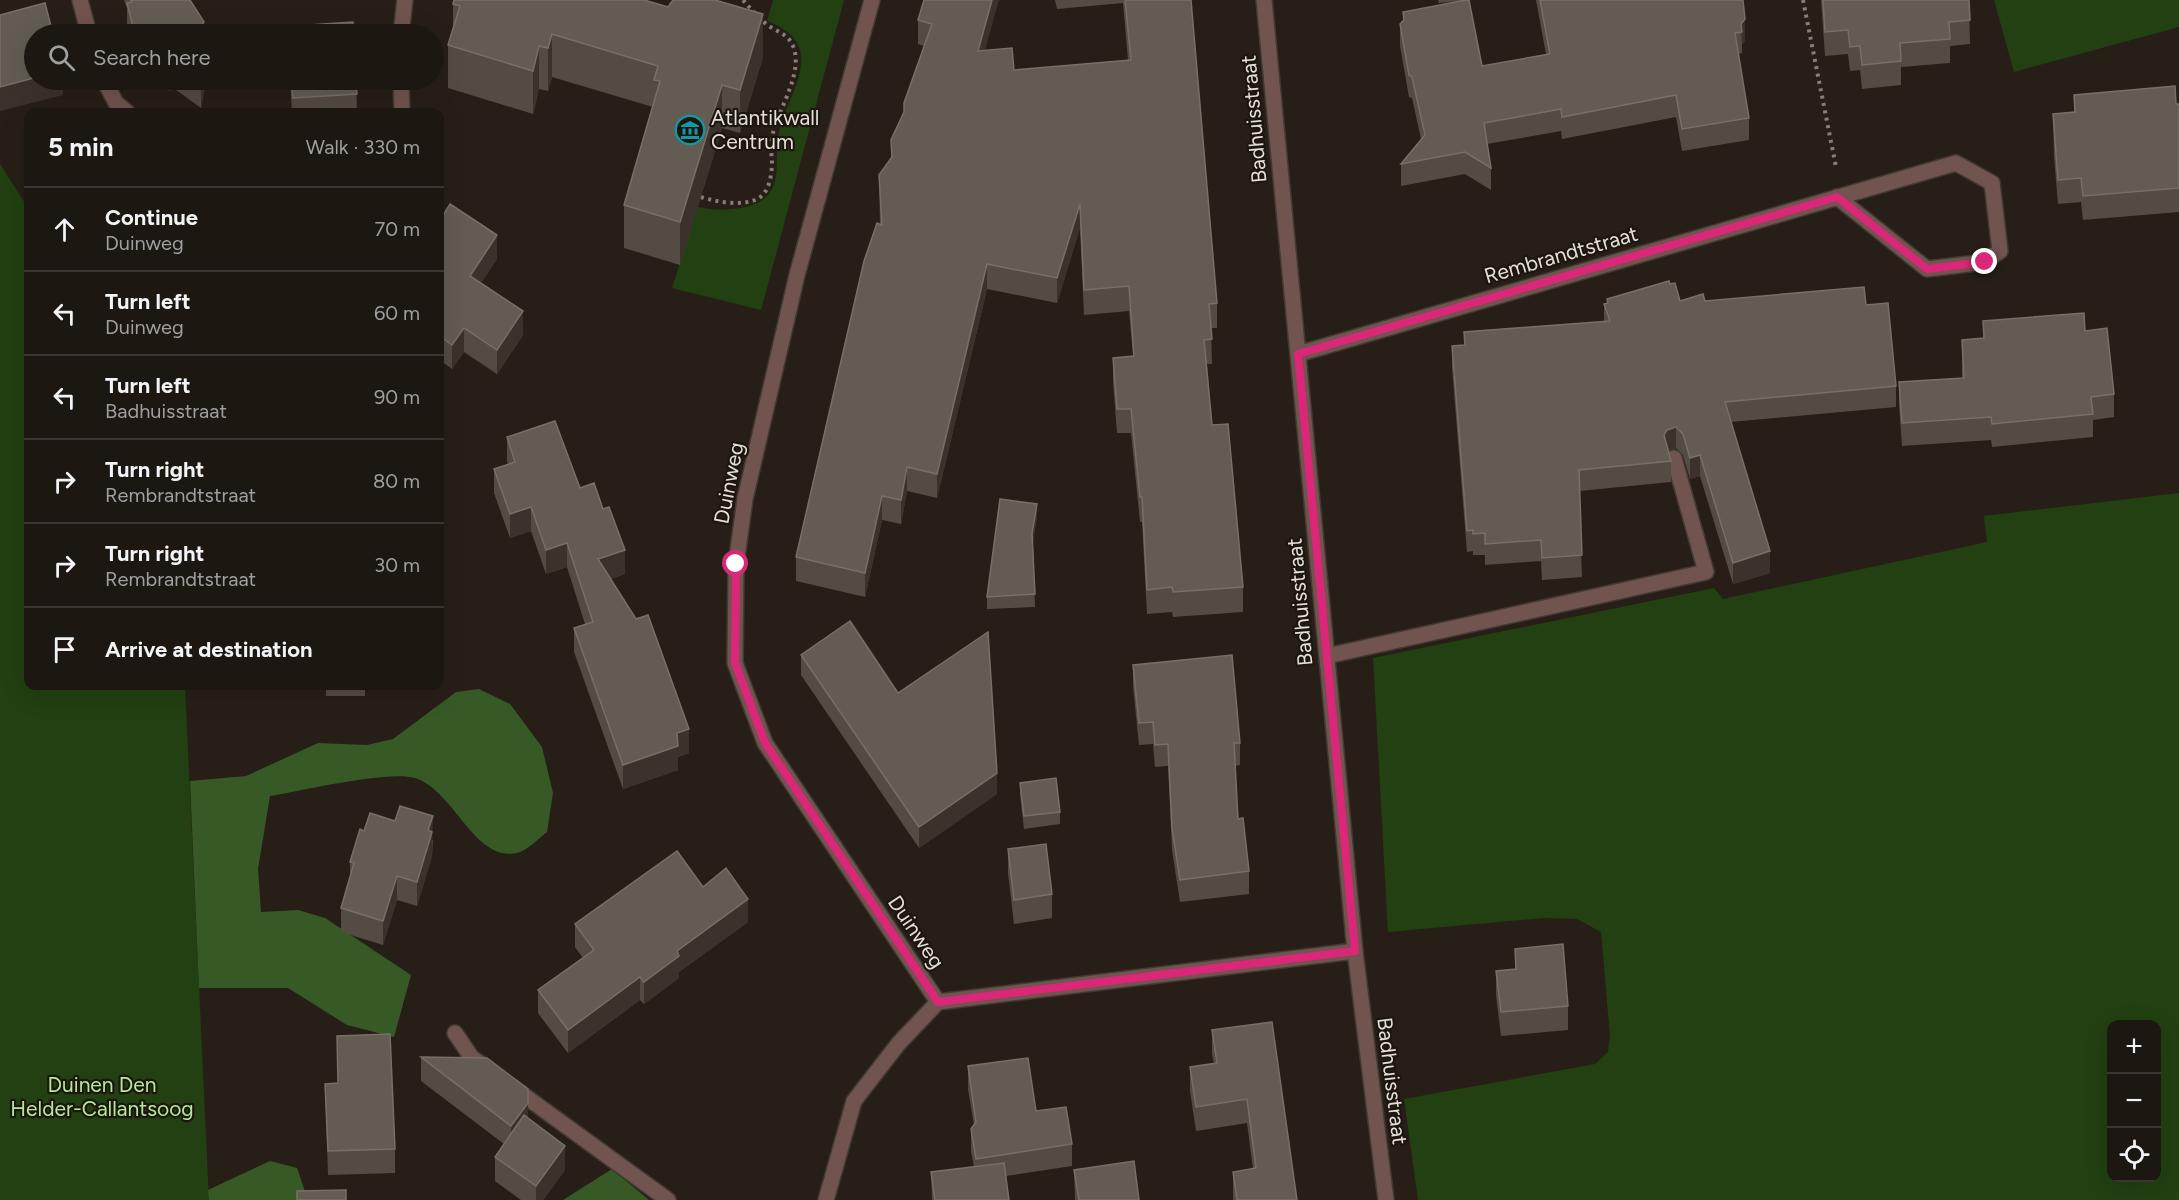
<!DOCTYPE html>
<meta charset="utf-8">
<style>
:root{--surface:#1d1711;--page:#2a241f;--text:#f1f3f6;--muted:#a09f9f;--line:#3b3631}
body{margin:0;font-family:Figtree,sans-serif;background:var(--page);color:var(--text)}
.controls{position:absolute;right:18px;bottom:18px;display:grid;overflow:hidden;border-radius:12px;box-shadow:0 6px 24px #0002}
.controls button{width:54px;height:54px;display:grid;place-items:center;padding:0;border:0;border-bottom:2px solid var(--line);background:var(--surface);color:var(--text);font:30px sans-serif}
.stop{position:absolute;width:18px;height:18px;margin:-14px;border:4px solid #db2777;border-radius:50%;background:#fff}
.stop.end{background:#db2777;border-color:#fff;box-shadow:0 2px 6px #0008}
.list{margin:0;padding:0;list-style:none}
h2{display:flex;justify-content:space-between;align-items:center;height:78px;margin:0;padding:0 24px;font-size:26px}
h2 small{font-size:20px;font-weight:400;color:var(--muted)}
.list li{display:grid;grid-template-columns:39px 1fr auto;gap:18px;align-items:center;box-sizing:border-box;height:84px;padding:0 24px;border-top:2px solid var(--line)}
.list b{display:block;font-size:22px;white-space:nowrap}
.list p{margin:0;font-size:20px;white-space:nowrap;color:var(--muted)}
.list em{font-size:20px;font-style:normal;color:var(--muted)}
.icon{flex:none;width:33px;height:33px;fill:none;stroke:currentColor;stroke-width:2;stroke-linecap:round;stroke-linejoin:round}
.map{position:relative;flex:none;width:2179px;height:1200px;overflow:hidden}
.search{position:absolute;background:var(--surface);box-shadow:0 6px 24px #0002;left:24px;top:24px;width:420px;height:66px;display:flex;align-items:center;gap:15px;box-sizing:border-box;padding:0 21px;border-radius:33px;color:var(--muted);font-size:22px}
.panel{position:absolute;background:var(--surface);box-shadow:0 6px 24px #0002;left:24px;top:108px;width:420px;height:582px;border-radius:12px}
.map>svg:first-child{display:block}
</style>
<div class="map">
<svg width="2179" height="1200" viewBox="0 0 2179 1200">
<rect width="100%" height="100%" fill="#271f17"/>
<path fill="#224012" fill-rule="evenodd" d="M773 0H844L761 310 672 288 698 207C717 212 754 211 768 195 781 181 775 155 778 137 786 94 832 45 767 21Z
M1994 0H2179V27L2014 72Z
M0 164 28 208V686H185L209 1200H0Z
M2179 493V1200H1418L1404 1099 1595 1064 1608 1052 1610 1036 1601 932 1577 919 1544 918 1388 932 1373 658 1714 588 1723 599 1987 542 1984 516ZM2112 1024H2156V1178H2112Z"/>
<path fill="#365925" d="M479 689 510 704 542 747 553 793 547 832C539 838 527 851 517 853 474 862 455 791 415 778 389 770 300 791 270 796L258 869 261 912 298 910 325 918 411 975 394 1037 347 1025 288 988H199L190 781 246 776 318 743 367 745 393 739 456 692Z
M270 1161 297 1168 308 1200H209L208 1190Z
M612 1169 649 1200H563Z"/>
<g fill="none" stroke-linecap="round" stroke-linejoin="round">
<g stroke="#413a32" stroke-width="18">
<path id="service" d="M1327 656 1706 572 1674 458"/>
</g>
<g stroke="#413a32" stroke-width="18">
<path id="minor" d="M80 0 89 34
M872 0 797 275 745 499 736 564 735 663 765 743 938 1002
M1264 0 1355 951 1386 1200
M401 34 405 0
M104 80 116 103 127 112
M401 80 402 112
M1298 354 1956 163 1992 183 2000 251 1985 262 1927 269 1837 197
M455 1033 472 1058 487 1068
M511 1086 668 1200
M826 1200 854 1101 899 1043 938 1002 1355 951"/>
</g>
<path stroke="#857f78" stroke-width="4" stroke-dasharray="3 4.5" stroke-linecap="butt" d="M1803 0 1836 167
M701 197C716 202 744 207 759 198 770 191 772 173 772 160 771 151 771 142 773 133 779 108 804 72 793 46 788 33 774 31 765 23 757 16 750 8 743 0"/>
<use href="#service" stroke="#71534f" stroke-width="15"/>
<use href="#minor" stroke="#71534f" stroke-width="15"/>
</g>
<path fill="#544c43" d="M124 0H190L207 34H129L127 27V8Z
M924 0 985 50 1014 70 1128 60 1123 3 1057 9 1055 0H1191L1217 303V328H1211L1212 364H1207L1212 425 1243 587V612L1173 617 1172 612 1147 614 1142 522H1140L1131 433H1117L1113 382V358L1133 356 1129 311 1084 315 1080 228 1057 303 987 289 937 498 907 491 901 524 882 520 865 597 796 581V557L880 224 879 175 891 158V140L904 113V103L924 46 918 44V20Z
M1438 0H1473H1469L1482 66 1546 54 1536 0H1743L1745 41 1742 44V53L1738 54 1749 118V140L1682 151 1676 117 1562 139 1561 131 1487 144 1491 168V190L1465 174 1401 186V164L1421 139 1412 98 1409 97 1400 46V24L1403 21V12L1459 1 1439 3Z
M1821 0H1969L1970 44 1950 46V63L1901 67V85L1862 89 1860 70 1850 71 1848 54 1825 56Z
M453 4 763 57 740 133 722 128 680 265 624 248V205L653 107 552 77 548 91 539 89 533 114 448 88V45L453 27Z
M154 80H206L201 108 172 87 170 91Z
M290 80H356L357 112H292Z
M2074 95 2179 104V212L2083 220 2081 202 2058 204 2054 157 2053 114 2074 112Z
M440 220 497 259 481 283 523 335 497 374 464 352 452 369 440 360Z
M1670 284 1680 301 1866 305 1896 386V407L1731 422 1770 573 1733 584 1700 476 1690 479 1683 455 1676 448 1668 451 1671 461V482L1579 491 1582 577 1542 580 1541 561 1485 565V555H1473V551L1467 552 1452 368V346L1464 345V332L1604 322V304L1607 303V299Z
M1983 321 2085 331 2114 394V417L2093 420V437L1992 447 1991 440 1902 446 1899 405V382L1962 378V340L1983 338Z
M507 437 580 488 625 574 611 579 689 753 678 757V770L623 789 574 652V628L585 624 567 567 546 574 531 531 510 538 494 493V469L508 465 507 461Z
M1037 516 1033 543 1035 607 987 609V597Z
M801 655 898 693 997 794 919 848 801 675Z
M1133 665 1240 743V765L1235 766 1238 819 1249 871V894L1180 902 1172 850 1168 766 1155 767 1153 744 1139 745 1133 687Z
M326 686H365V696H326Z
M1020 783 1060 812V824L1024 829 1020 795Z
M364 831 433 840 432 856 417 906 397 900 383 945 341 932V908L350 876V862Z
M1008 849 1052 894V918L1014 924 1008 873Z
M703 887 748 922 679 972V978L644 1004 640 1000 568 1053 538 1013V990L583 958 575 947V924Z
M1515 949 1568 1006V1030L1501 1036 1496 995V971L1515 969Z
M1212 1030 1297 1200H1233V1172L1253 1169 1247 1123 1196 1131 1190 1091V1067L1214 1064 1212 1054Z
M337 1036 395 1149V1173L328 1175 325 1084 338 1083Z
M421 1057 528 1118 565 1170 543 1200H521L495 1181V1157L504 1144 421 1081Z
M968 1066 1036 1111 1072 1144V1166L1006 1176 1009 1200H932L931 1172 974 1167 971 1151V1129L974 1125 968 1089Z
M1074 1170 1139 1200H1075Z"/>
<path fill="#3b332b" d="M992 0H999L978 75V51Z
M763 14V57L740 133V90Z
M1745 19V41L1742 44 1741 24Z
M552 34V77L548 91V48Z
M539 46V89L533 114V71Z
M34 78V80H63V95L0 111V87Z
M170 80H172V87L170 91Z
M202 80H206L201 108V84Z
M722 85V128L680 265V222Z
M1080 204V228L1057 303V278Z
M497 235V259L470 300V276Z
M987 264V289L937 498V474Z
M523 311V335L497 374V350Z
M464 328V352L452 369V345Z
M1676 427V448L1667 451 1664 435 1667 430Z
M1700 455V476L1690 479V458Z
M907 467V491L901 524V500Z
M882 496V520L865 597V573Z
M1037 504V516L1032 546V534Z
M531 507V531L510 538V514Z
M567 543V567L546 574V550Z
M625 550V574L598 583V559Z
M1770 551V573L1733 584V563Z
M689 729V753L678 757V770L623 789V765L677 733Z
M997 773V794L919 848V827Z
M433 816 432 856 417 906V882L428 830Z
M397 876V900L383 945V921Z
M748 899V922L679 972V978L644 1004V982L677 951Z
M640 977V1000L568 1053V1030Z
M528 1103V1127L511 1150V1126Z
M565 1146V1170L543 1200H536V1186Z"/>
<path fill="#635c53" stroke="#787068" stroke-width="1.5" d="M131 0H190L204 22 201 26 207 34H135L127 3 132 2Z
M454 0H644L668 7 673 0H715L763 14 740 90 722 85 680 222 624 205 660 81 654 80 658 66 552 34 548 48 539 46 533 71 448 45 460 6 453 4Z
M924 0H992L978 51 1012 48 1014 70 1131 60 1125 0H1191L1217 303 1209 304 1212 339 1204 340 1212 425 1228 424 1243 587 1173 592 1172 587 1147 590 1142 497H1140L1131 409H1117L1113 358 1134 356 1129 286 1084 290 1080 204 1057 278 987 264 937 474 907 467 901 500 882 496 865 573 796 557 864 261 877 223 882 225 879 175 892 157 891 140 904 112V103L932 24 918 20Z
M1466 0H1469L1482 66 1550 54 1540 0H1743L1745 19 1741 24 1742 32 1735 33 1749 118 1682 129 1676 95 1562 117 1561 109 1484 123 1491 168 1465 152 1401 164 1425 135 1412 77 1409 75 1400 24 1404 20 1403 12Z
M1823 0H1969L1970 20 1949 22 1950 39 1900 43 1901 61 1862 65 1860 46 1850 47 1848 30 1825 32Z
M45 3 53 34H34V78L0 87V15Z
M353 22V34H309V25Z
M195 80H202L201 84Z
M291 80H356L357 94 293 98Z
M2175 86 2176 104H2179V188L2083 196 2081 178 2058 180 2053 114 2075 112 2074 95Z
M450 204 497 235 470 276 523 311 497 350 464 328 452 345 440 336V248L441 245 440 244V220Z
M1669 281 1670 284 1675 283 1680 301 1703 294 1705 301 1864 287 1866 305 1888 303 1896 386 1725 402 1770 551 1733 563 1700 455 1690 458 1683 434 1676 427 1667 430 1664 435 1671 461 1579 470 1582 555 1542 558 1541 540 1485 544V533L1473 534V530L1467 531 1452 346 1465 345 1464 332 1610 321 1604 304 1608 303 1607 299Z
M2084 313 2085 331 2107 328 2114 394 2091 397 2093 414 1992 424 1991 417 1902 423 1899 382 1964 378 1962 340 1984 338 1983 321Z
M555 421 580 488 594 483 603 509 609 507 625 550 598 559 636 619 648 615 689 729 677 733 678 746 623 765 574 628 593 622 567 543 546 550 531 507 510 514 494 469 515 462 507 437Z
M1000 499 1037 504 1032 534 1035 594 987 597Z
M850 621 898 693 988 632 997 773 919 827 801 655Z
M1232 655 1240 743H1234L1238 819 1243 818 1249 871 1180 880 1172 828 1168 744 1155 745 1153 722 1139 723 1133 665Z
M1056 778 1060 812 1024 816 1020 783Z
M400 806 433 816 428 830 432 832 417 882 397 876 383 921 341 908 354 863 350 862 360 829 364 831 370 813 395 821Z
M1046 844 1052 894 1014 900 1008 849Z
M677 851 703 887 726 868 748 899 677 951 679 956 644 982 640 977 568 1030 538 990 594 950 575 924Z
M1563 944 1568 1006 1501 1012 1496 971 1516 969 1515 949Z
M1272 1022 1297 1200H1237L1233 1172 1256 1168 1247 1099 1196 1107 1190 1067 1217 1063 1212 1030Z
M390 1034 395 1149 328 1151 325 1084 338 1083 337 1036Z
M421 1057 487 1058 528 1089V1103L511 1126Z
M1028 1058 1036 1111 1066 1107 1072 1144 976 1159 971 1129 976 1122 968 1066Z
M524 1115 565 1146 536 1186 495 1157Z
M1134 1161 1139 1200H1079L1074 1170Z
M1004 1163 1009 1200H935L931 1172Z
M346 1190V1200H297V1191Z"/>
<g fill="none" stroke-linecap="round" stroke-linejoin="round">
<path stroke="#db2777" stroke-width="8" d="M736 564 735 663 765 743 938 1002 1355 951 1298 354 1837 197 1927 269 1985 262"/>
</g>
<defs>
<g id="museum-ring" transform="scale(1.5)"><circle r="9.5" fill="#1d160e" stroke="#0f9aa8" stroke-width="1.5"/><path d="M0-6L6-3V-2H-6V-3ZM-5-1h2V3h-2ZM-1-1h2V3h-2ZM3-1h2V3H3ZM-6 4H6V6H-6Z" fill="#0f9aa8"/></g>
</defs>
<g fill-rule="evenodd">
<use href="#museum-ring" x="690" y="130"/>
</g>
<g text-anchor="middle" stroke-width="4.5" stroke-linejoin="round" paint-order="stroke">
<g font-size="21" fill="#e4dfd9" stroke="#1d160e" text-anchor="start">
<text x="711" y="125">Atlantikwall<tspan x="711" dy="24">Centrum</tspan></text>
</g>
<g font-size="21" fill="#e4dfd9" stroke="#1d160e">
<text transform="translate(1254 119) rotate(-95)" y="7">Badhuisstraat</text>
<text transform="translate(1561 255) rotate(-16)" y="7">Rembrandtstraat</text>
<text transform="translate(729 483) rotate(-79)" y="7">Duinweg</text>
<text transform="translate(1300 602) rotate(-95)" y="7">Badhuisstraat</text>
<text transform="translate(916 932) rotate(56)" y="7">Duinweg</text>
<text transform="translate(1392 1081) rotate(83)" y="7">Badhuisstraat</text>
</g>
<g font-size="21" fill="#b2ea9a" stroke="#1d160e">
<text x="102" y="1092">Duinen Den<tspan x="102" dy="24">Helder-Callantsoog</tspan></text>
</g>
</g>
</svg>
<div class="controls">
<button>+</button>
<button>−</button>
<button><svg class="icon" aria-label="locate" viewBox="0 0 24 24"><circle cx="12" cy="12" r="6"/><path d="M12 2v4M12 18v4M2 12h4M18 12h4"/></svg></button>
</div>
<div class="stop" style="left:736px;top:564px"></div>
<div class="stop end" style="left:1985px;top:262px"></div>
<div class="search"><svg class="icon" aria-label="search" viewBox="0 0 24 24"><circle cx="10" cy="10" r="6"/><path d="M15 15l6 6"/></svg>Search here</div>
<section class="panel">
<h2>5 min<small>Walk · 330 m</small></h2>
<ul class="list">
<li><svg class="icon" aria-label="ahead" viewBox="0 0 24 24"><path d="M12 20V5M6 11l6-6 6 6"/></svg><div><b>Continue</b><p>Duinweg</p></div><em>70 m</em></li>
<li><svg class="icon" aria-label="left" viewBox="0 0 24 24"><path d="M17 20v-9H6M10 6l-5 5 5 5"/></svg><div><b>Turn left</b><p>Duinweg</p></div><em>60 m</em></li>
<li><svg class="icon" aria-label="left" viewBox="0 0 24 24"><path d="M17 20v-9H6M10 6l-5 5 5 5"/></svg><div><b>Turn left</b><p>Badhuisstraat</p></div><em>90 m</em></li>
<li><svg class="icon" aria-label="right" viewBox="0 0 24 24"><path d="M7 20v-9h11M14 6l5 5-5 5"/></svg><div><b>Turn right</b><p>Rembrandtstraat</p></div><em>80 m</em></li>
<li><svg class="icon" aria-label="right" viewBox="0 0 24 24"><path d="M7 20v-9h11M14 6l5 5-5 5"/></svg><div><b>Turn right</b><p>Rembrandtstraat</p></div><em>30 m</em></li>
<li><svg class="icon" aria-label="arrive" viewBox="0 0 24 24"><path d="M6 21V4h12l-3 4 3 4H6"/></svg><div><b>Arrive at destination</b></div></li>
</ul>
</section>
</div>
